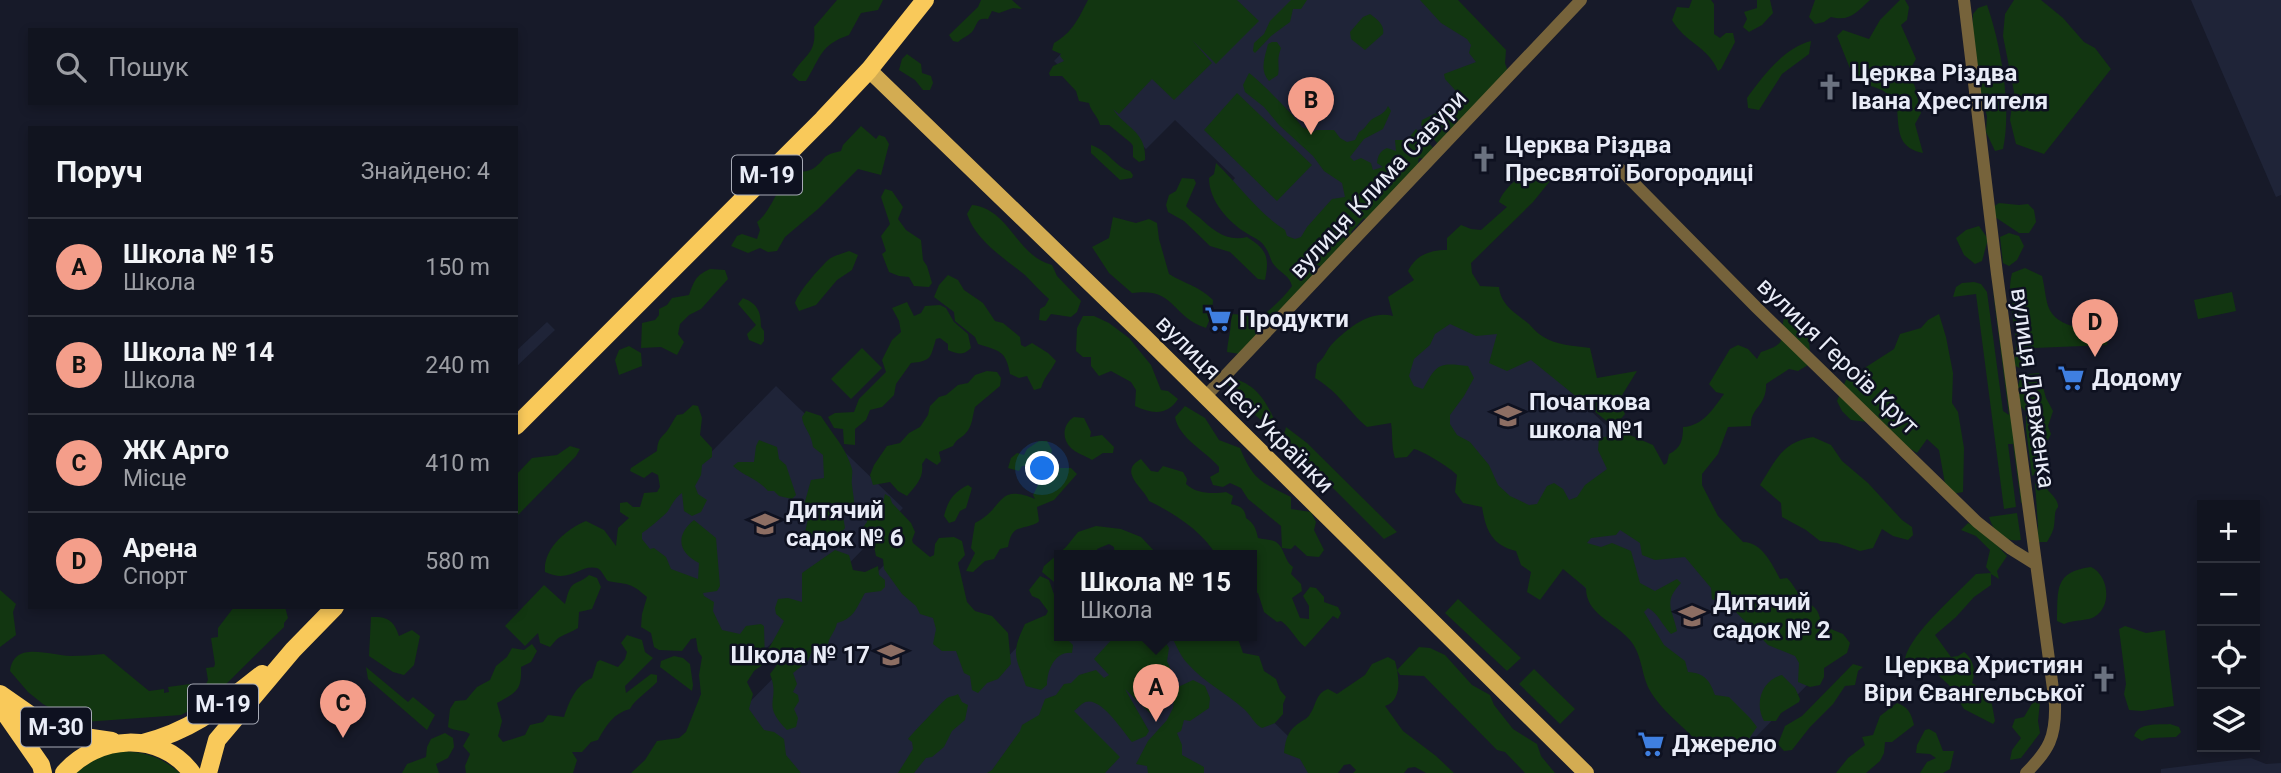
<!DOCTYPE html>
<html lang="uk">
<meta charset="utf-8">
<style>
:root{--surface:#11141f;--page:#1e212c;--text:#f1f3f6;--muted:#9c9ea4;--line:#30333d;--accent:#f49e8a}
body{margin:0;font-family:Roboto,sans-serif;background:var(--page);color:var(--text)}
.controls{position:absolute;right:21px;bottom:21px;display:grid;overflow:hidden;border-radius:0px;box-shadow:0 4px 10px #0003}
.controls button{width:63px;height:63px;display:grid;place-items:center;padding:0;border:0;border-bottom:2px solid var(--line);background:var(--surface);color:var(--text);font:35px sans-serif}
.you{position:absolute;left:1043px;top:469px;width:24px;height:24px;margin:-18px;border:5px solid #fff;border-radius:50%;background:#1a73e8;box-shadow:0 0 0 10px #1a73e833}
.badge{display:grid;place-items:center;width:46px;height:46px;border-radius:50%;background:var(--accent);color:#111;font-size:23px;font-weight:700}
.pin{position:absolute;translate:-50% -58px;filter:drop-shadow(0 2px 4px #0008)}
.pin::after{content:'';position:absolute;top:37px;width:24px;height:21px;background:inherit;clip-path:polygon(0 0,100% 0,50% 100%)}
.popup{position:absolute;left:1054px;top:550px;width:203px;height:91px;box-sizing:border-box;display:grid;place-content:center;border-radius:0px;background:var(--surface);filter:drop-shadow(0 2px 5px #0005);font-size:23px;white-space:nowrap;color:var(--muted)}
.popup b{font-size:26px;color:var(--text)}
.popup::after{content:'';position:absolute;left:50%;top:100%;margin-left:-14px;border:14px solid transparent;border-top-color:var(--surface)}
.list{margin:0;padding:0;list-style:none}
h2{display:flex;justify-content:space-between;align-items:center;height:91px;margin:0;padding:0 28px;font-size:30px}
h2 small{font-size:23px;font-weight:400;color:var(--muted)}
.list li{display:grid;grid-template-columns:46px 1fr auto;gap:21px;align-items:center;box-sizing:border-box;height:98px;padding:0 28px;border-top:2px solid var(--line)}
.list b{display:block;font-size:26px;white-space:nowrap}
.list p{margin:0;font-size:23px;white-space:nowrap;color:var(--muted)}
.list em{font-size:23px;font-style:normal;color:var(--muted)}
.icon{flex:none;width:38px;height:38px;fill:none;stroke:currentColor;stroke-width:2;stroke-linecap:round;stroke-linejoin:round}
.map{position:relative;flex:none;width:2281px;height:773px;overflow:hidden}
.search{position:absolute;background:var(--surface);box-shadow:0 4px 10px #0003;left:28px;top:28px;width:490px;height:77px;display:flex;align-items:center;gap:18px;box-sizing:border-box;padding:0 24px;border-radius:0px;color:var(--muted);font-size:26px}
.panel{position:absolute;background:var(--surface);box-shadow:0 4px 10px #0003;left:28px;top:126px;width:490px;height:483px;border-radius:0px}
.map>svg:first-child{display:block}
</style>
<div class="map">
<svg width="2281" height="773" viewBox="0 0 2281 773">
<rect width="100%" height="100%" fill="#171a29"/>
<path fill="#1f2438" d="M1113 0H1443L1505 59 1301 272 1220 194 1235 178 1175 120 1146 149 1054 61Z
M2191 0H2281V195L2276 197Z
M1462 290 1639 456 1545 536 1378 376Z
M547 322 555 330 516 367V351Z
M776 386 903 508 751 664 624 541Z
M1637 484 1824 668 1746 747 1560 563Z
M889 560 998 667 1041 622 1061 643 1067 636H1185L1326 773H798L738 714Z
M2251 758 2266 764 2281 763V773H2161V769Z"/>
<path fill="#123611" d="M837 0H883L878 10 861 13 849 35C820 45 821 57 806 81H799L792 75C804 54 817 55 814 27Z
M981 0H1012L1022 9 1013 8 999 13 992 11 988 19C976 17 978 24 972 32 968 36 962 38 958 42L953 41 949 35 978 7Z
M1088 0H1237L1259 21 1216 64 1192 40 1212 63 1174 100 1152 79 1119 114 1113 109C1125 128 1147 131 1145 160L1139 162 1133 157V146L1131 143 1109 125H1100C1098 116 1091 112 1089 103L1079 101 1076 91 1062 76H1050L1049 73 1053 66 1064 61 1060 56 1061 54 1052 50 1054 43C1073 32 1078 19 1088 0Z
M1291 0H1307L1301 9H1293L1290 22 1271 36 1255 53 1253 51 1254 43 1264 34 1270 21Z
M1420 0H1458L1506 50 1505 63 1508 72 1438 144 1421 125 1422 120 1442 110 1447 104 1455 101V90L1445 79 1444 74 1476 62 1469 53 1471 45 1467 39 1441 23Z
M1692 0H1711L1714 4V34L1720 38 1726 33H1733L1735 42 1721 69 1718 71C1708 46 1685 43 1672 20L1677 7 1689 8Z
M1757 0H1770L1773 13 1762 25 1749 32 1743 27 1747 19 1744 12 1757 8Z
M1815 0H1870C1857 12 1850 22 1831 17L1824 22 1815 24 1809 17Z
M1900 0H1905L1909 7 1907 20 1901 25 1916 59 1909 71 1915 87 1921 113 1915 124 1923 153C1893 147 1900 124 1896 100L1882 90 1863 83 1851 71 1837 36 1843 30 1869 39 1880 20Z
M2014 0H2041L2063 18 2084 42 2095 48 2111 69 2044 154 2016 144 2010 120 2014 92 2003 36 2005 14Z
M1987 5C2001 45 2012 107 2003 149L1995 151 1986 132 1987 116 1981 96 1972 32 1973 14 1978 8Z
M1370 14C1377 19 1385 25 1383 34L1365 50 1351 39 1350 32 1363 17Z
M1811 41 1809 54 1782 74 1759 110 1748 108 1747 98C1762 77 1785 47 1811 41Z
M1272 42H1277L1281 48C1276 62 1280 64 1278 75L1269 81C1259 70 1265 57 1268 44Z
M907 54 921 64 922 73 931 76 933 83 930 90H923L915 80 899 70 902 59Z
M1249 73C1256 77 1300 121 1302 127L1314 132 1316 130H1334L1340 138 1347 142 1355 140 1359 132C1365 129 1366 125 1371 120 1378 115 1384 115 1388 106L1391 111 1383 129 1364 139 1350 157 1354 161 1361 158 1371 163 1373 170 1383 167 1377 163C1378 155 1380 151 1387 148L1396 151 1395 140H1407L1416 129 1436 151 1427 162 1421 158H1419L1418 163 1424 170 1367 221 1364 218 1351 232 1355 239 1321 267 1316 264 1314 254 1312 255 1309 269 1314 275 1271 324 1263 323 1261 316C1270 311 1287 294 1292 286 1289 275 1282 274 1275 266 1270 261 1270 253 1265 247 1261 240 1254 238 1248 234 1229 223 1209 201 1209 178L1214 174 1216 163C1239 185 1258 213 1285 230L1287 236 1295 239 1301 237 1307 227 1332 199 1345 197 1342 183 1324 171 1313 156 1279 125 1264 107 1245 92 1243 85Z
M1237 93 1312 165 1277 201 1204 130Z
M861 126 876 139 879 135 885 137 889 144 881 175 858 169 818 209 785 237 777 251 768 252 760 248 748 253 731 246 737 236 742 234 757 239 760 230 757 222C773 210 776 185 793 175 799 171 809 172 814 168 828 158 819 156 841 151L843 145Z
M1091 145C1109 151 1116 168 1130 171L1133 175 1132 178 1120 180 1091 153Z
M1533 171 1534 177H1542L1550 181 1533 202 1471 263 1472 273 1480 286 1499 287C1501 306 1516 313 1529 324 1533 328 1537 333 1542 336 1555 345 1575 346 1590 348L1597 378 1637 371 1619 400 1625 414 1614 427 1531 360 1507 371 1489 363 1497 334 1476 336 1450 324 1435 334 1430 345 1414 359 1409 376 1414 386 1423 389C1437 364 1438 362 1468 366L1474 378 1464 396 1450 415V424L1457 435 1470 442 1489 465 1498 485 1510 496 1529 505 1537 504 1547 486 1554 483 1563 489 1569 500 1577 497 1585 485 1607 469 1598 450 1599 438 1625 433 1653 445 1664 465 1667 463 1669 454C1681 448 1683 440 1683 427 1703 426 1713 409 1724 394L1716 392 1709 384 1730 349 1738 345 1748 349 1757 359 1761 352C1792 343 1778 336 1785 314 1808 325 1813 341 1808 365L1798 371 1789 369 1766 384C1767 406 1750 408 1751 426L1728 427 1718 454 1702 474V485L1718 516 1743 542C1762 542 1772 564 1780 579L1787 578C1792 583 1794 587 1798 593 1808 607 1819 602 1821 625L1843 634 1850 643 1847 653 1824 668V677L1820 685 1810 687 1798 682 1799 663 1795 656 1768 645 1734 610 1712 599 1711 588 1685 557 1655 560 1642 555 1640 543 1620 530 1616 535 1591 538 1587 543 1601 547 1612 543 1631 551 1640 583 1655 591 1677 579 1681 583C1663 602 1672 608 1677 631L1671 634C1662 625 1658 613 1648 608L1644 612 1664 645 1685 661 1688 672C1705 673 1710 681 1715 695L1729 697 1750 718 1757 727 1748 740H1730L1701 746C1685 727 1661 711 1649 689 1641 673 1642 653 1629 639 1613 621 1586 614 1586 588L1563 569 1540 600 1527 592 1531 572 1521 565 1516 551C1492 545 1486 531 1482 507L1463 503 1455 492 1457 475C1451 468 1421 450 1414 449L1407 457 1395 458C1391 446 1393 435 1391 423L1367 427C1347 410 1340 393 1315 378L1317 364C1326 357 1326 349 1334 342 1350 327 1370 310 1393 316L1388 297 1414 280 1408 271C1416 255 1430 250 1447 250V238L1461 225 1471 229 1481 230 1507 207 1499 202C1502 191 1521 172 1533 171Z
M1182 178 1194 179 1196 183 1186 206C1190 211 1195 214 1200 218 1213 230 1226 242 1247 237 1266 249 1270 256 1265 280L1258 279 1230 252 1210 246 1184 221 1168 212 1166 205 1169 195 1176 191Z
M885 189 892 191 903 207 898 219 906 230 921 240 923 260 927 266 932 283 929 287 914 286 909 277 899 276 889 272 882 254 886 251 881 236 890 224 881 197Z
M1999 203 2019 205 2028 204 2034 210 2036 222 2029 233H2019L1992 215 1990 209Z
M972 205C1010 209 1016 256 1052 265L1057 276 1081 301 1077 312 1071 317 1051 314 1046 321 1039 320 1040 309 1045 306 1049 299C1041 292 1033 283 1025 275 1004 258 976 241 967 214Z
M1113 217 1136 223 1149 219 1157 223 1159 239 1169 274C1185 284 1199 286 1213 300L1212 314 1206 328C1169 315 1176 287 1132 293L1109 273 1092 247 1109 238Z
M1979 226 1988 239 1982 261 1975 264 1964 255 1956 238 1966 230Z
M2009 233 2019 236 2024 246 2017 260 2009 266 2003 263 2000 237Z
M849 251 858 255 852 270 837 280 816 305 799 311 795 303C799 291 818 270 827 261 833 255 842 254 849 251Z
M2025 268 2042 276C2048 300 2043 317 2072 326 2080 329 2085 329 2093 334L2104 332 2108 338 2107 345 2034 348C2027 354 2027 363 2020 368L2013 365C2023 337 2004 304 2012 273Z
M710 269 725 270 728 279 701 309 689 315 680 324 678 334 684 342 677 355 661 347 641 348 642 323 655 320 659 315V309L667 305 672 298 689 295C694 281 696 275 710 269Z
M948 275 958 280 964 290 983 303 995 321 1003 323 1020 337 1021 345 1025 347 1032 343 1048 353 1056 361C1050 373 1045 375 1041 388L1034 390 1027 376 1019 378 1010 374C1006 350 999 351 978 344L975 337 955 321 954 312 934 297 939 285Z
M1974 282 1981 284 1987 292 2003 411 2009 415 1992 284 2025 502 2021 503 2013 444H2008L2016 507 2004 509 1976 294 1953 297 1956 287 1962 283Z
M2232 292 2236 311 2198 319 2194 300Z
M743 298C758 304 761 312 761 327L764 331V341L761 345 749 340 747 334 756 325 738 304Z
M907 302 914 316 921 313 925 306 940 305 946 308 954 322 968 334 971 348C963 356 958 354 948 350V344L940 338 936 339C930 358 932 361 911 363L896 384 894 395 882 407 870 410 866 420 855 429V445L844 444 843 429 834 428 828 417 835 413 854 412 859 399 886 372 882 360 892 340 901 332 899 321 892 308Z
M1231 314 1246 315 1255 320 1259 332 1240 354 1227 352C1228 338 1232 328 1231 314Z
M1939 314 1946 337 1953 373 1952 403 1958 412 1964 448 1963 492 1947 495 1939 450 1927 439 1917 453 1868 422 1851 420 1842 411 1837 401 1846 380 1894 349 1900 334 1921 328 1928 320Z
M1083 316H1094L1109 323 1129 338 1151 365 1161 390 1168 391 1178 399C1167 416 1152 414 1135 406L1136 390 1131 382 1111 371 1099 376 1091 366V357H1083L1076 351 1077 328Z
M629 346 641 353 642 366 619 375 615 360 619 350Z
M862 348 882 368 851 399 831 379Z
M987 371 997 372 1001 378 1000 386 975 407C972 417 973 426 965 434 960 439 956 439 953 446L939 452 941 461 937 465 926 458 922 464C924 478 916 485 907 496L898 491 890 482 873 485 870 475 874 465 887 446 900 443 909 433 920 427 928 415 930 406 939 397 946 395 958 385 968 383 975 375Z
M2039 373 2046 398 2053 411 2048 426 2051 434 2042 452 2047 466 2032 476 2026 429V412L2017 402 2016 392 2020 379 2029 374Z
M1232 378C1255 384 1265 399 1274 419L1267 425C1256 416 1231 394 1227 381Z
M693 405 698 406 702 418 700 435 712 448V457L702 465 701 475 695 486 698 494 707 500 701 512 692 516 684 511 682 493C674 499 673 503 668 511 666 514 646 531 642 533V539L650 549 654 548 666 557 671 569 698 579 699 563C678 553 675 535 694 520L716 538 720 586 717 591 703 593 704 596 714 602 713 611 722 630 740 634 746 626 761 624 764 626 765 663 754 671 747 682 753 694 749 709 764 730 774 732 784 739 786 755 801 773H631L645 760 657 741 679 738 686 732 701 694 699 675 702 657 698 651 696 638 691 639 682 651 659 650 654 647 651 633 641 627 642 614 647 597C630 582 629 585 608 581 604 577 602 570 597 568 579 564 571 584 545 572 543 548 567 529 586 521L604 530 616 546 618 528 629 518 620 512V503L627 502 633 507H640L644 493 657 492 660 487 658 475 652 472 644 478 630 471 631 468 657 451C658 439 660 439 667 431 671 426 673 420 677 415L683 414Z
M1185 406 1205 418 1219 440 1240 448C1253 480 1261 482 1291 497V509L1311 512 1316 522 1314 530 1324 550 1319 557 1307 556 1295 545 1291 549 1282 548 1281 526 1248 499 1241 488 1230 483 1223 487 1213 485 1210 477 1219 472V467C1206 451 1179 439 1175 417Z
M806 411 821 416C832 434 846 447 852 469 853 474 851 480 852 485 853 496 856 503 852 512L843 516 845 528C836 541 816 543 805 532L808 519 797 513 796 510 804 505 811 480 824 478 823 455 813 447C811 432 803 428 802 417Z
M1074 417 1084 418 1091 432 1090 437 1102 435 1114 447 1113 453H1103L1092 460C1086 456 1076 453 1071 448 1061 438 1063 424 1074 417Z
M1286 427 1307 443 1397 532 1384 539 1306 461 1285 446 1283 438Z
M1813 437 1831 445 1842 461 1868 483 1902 520 1912 527 1913 535 1908 540 1893 536 1882 529 1873 548 1860 551 1837 543 1820 541 1806 530 1782 517 1781 503 1760 485C1776 460 1782 442 1813 437Z
M759 440 777 447 779 459 786 465 796 495 792 499 779 496 774 491H768C757 478 745 477 733 466L738 462H754L756 446Z
M1039 441H1047L1052 450 1050 458 1033 470 1029 466H1022L1019 471 1008 468 1011 458 1017 453 1024 455 1027 449Z
M570 446 580 449 576 456 516 517V475L532 458 557 455Z
M1141 459 1151 471 1158 472 1163 466 1183 472 1187 479 1186 484C1196 494 1213 494 1226 492L1233 496 1231 504C1240 506 1245 508 1246 518 1254 523 1256 529 1258 538 1264 540 1271 539 1276 542 1285 548 1284 561 1293 567L1291 574 1301 584 1302 591 1292 598 1300 618 1309 619V606L1303 596 1310 587 1316 588 1324 597V602L1338 607 1341 613 1338 619 1333 616 1305 647C1295 639 1292 629 1281 621L1277 622 1264 612 1258 593 1252 592V556H1217C1201 530 1175 514 1149 501 1144 488 1117 472 1141 459Z
M1055 468H1071L1077 474 1054 500 1037 507 1039 521 1037 523C1019 531 1012 524 1008 547L1000 549 994 559 985 561 973 572 966 571 975 553 971 548 975 523C1005 508 996 483 1035 499L1033 495 1038 485Z
M2035 483H2043C2047 491 2055 496 2057 502 2060 510 2056 506 2055 514 2054 527 2055 529 2047 542H2037L2038 526Z
M968 485 972 488 966 508 960 511 955 521 949 523 944 516C948 500 954 492 968 485Z
M885 494 890 497 892 503 911 523 915 532 912 540 913 543 930 557 934 555 935 544 939 538 954 537 962 541 965 555 958 563 967 602 975 611 992 616 1008 633 1011 664 998 679 987 683 978 693 972 690 970 676 964 673 956 651H942L933 644 936 629 933 618 920 614 916 606 902 594 884 569 883 559 876 556 874 546 862 540 861 530 867 522V507L870 506 882 507Z
M2017 513 2021 540C2005 543 1993 531 1989 517Z
M1968 523 1982 529 2007 556 1997 571 1999 579 1991 574V585L1974 597 1956 617 1935 635 1951 657 1958 656 1964 652C1974 660 1976 671 1972 683L1990 694 1995 721 1993 724 1964 709 1949 685 1927 665 1905 658C1912 632 1956 595 1976 574L1991 573 1986 567 1990 550 1976 536 1961 530Z
M1096 526 1121 529 1141 537 1159 556H1115L1114 547 1109 544 1097 549 1098 556H1060V587L1042 572 1044 566 1066 547 1078 532Z
M835 550 849 555 853 570 865 572 878 566 879 575 885 580V587L881 591 865 593C856 608 855 618 837 623 835 633 828 637 828 646L811 653 808 661 793 673 797 684 793 692 798 695 799 701 794 709 798 718 796 727 787 730C760 703 781 702 770 674L782 658 772 655 768 650 784 621 776 614 775 608 778 599 788 598 802 602V573Z
M2091 567C2108 575 2112 603 2097 615 2089 622 2074 619 2064 624L2057 621C2058 589 2054 572 2091 567Z
M589 575 597 578 601 587 592 609 579 612 578 628C572 632 567 633 560 637 556 639 553 644 550 647L540 643 538 633 525 646 505 626 544 585 565 604C567 598 568 588 574 584 579 581 584 580 589 575Z
M1040 576 1049 580 1056 600 1060 601V636H1069L1068 640 1073 645 1072 653C1055 651 1047 670 1047 685L1041 690 1026 686C1016 656 1010 655 1025 624L1046 615 1048 611 1039 599 1032 596 1029 590Z
M0 590 16 604 13 612 16 635 0 647Z
M1458 599 1521 658 1507 671 1445 613Z
M234 607H285L288 618 284 623V627L211 699 181 715 84 722 66 717 43 704 28 692 10 671C14 640 50 656 71 656 82 656 93 655 104 654L149 691 164 689V693L169 692 168 687 190 684 198 695 202 693 208 680 206 668 214 667 215 664 211 638 218 637V628Z
M371 617C388 616 394 621 399 636L412 630 420 636 414 665 404 675 393 672 369 656Z
M2125 626 2146 633 2165 630 2174 706 2142 711 2129 710 2124 694 2126 684 2119 629Z
M627 635 642 640 645 652 653 658 625 686 626 693 651 674 657 675V682C649 691 635 699 630 709 614 713 606 725 598 740L591 742 582 752H572L577 760 573 773H466L465 766 470 754 463 746 470 734C463 729 455 732 448 727L450 709 455 701 466 700 477 687 490 680 496 666 507 657 512 648 524 650 532 644 537 651 531 662 521 667C522 691 516 692 497 703L502 721 498 736 503 742 525 735 530 725 543 722 548 715 564 717C570 700 575 686 592 678L597 662 600 660 618 667 625 659 627 652 621 643Z
M1115 636H1162L1169 648 1167 661 1172 672 1170 677 1177 684 1150 713 1125 689 1149 731 1146 736 1132 742C1123 732 1098 691 1082 704 1079 706 1077 709 1074 711L1120 757 1105 773H987L992 770 1020 731 1022 725 1039 715 1045 699 1056 695 1064 684 1071 683 1079 675 1096 670 1104 678 1109 675 1094 659Z
M1171 636H1237L1243 653 1259 656 1264 671 1276 679 1280 690 1286 697 1283 704V714L1275 723 1262 728C1254 724 1251 715 1244 709 1226 693 1204 682 1188 664 1180 656 1177 646 1171 636Z
M1419 647 1430 648 1445 655 1472 685 1490 695 1494 705 1513 729 1537 744 1541 756 1555 773H1525L1505 752 1497 750 1424 676 1400 675 1397 670Z
M674 656 683 658 690 664 693 685 692 691 660 667 661 661Z
M1388 657 1395 661C1399 676 1403 700 1385 706L1403 731 1436 756 1454 773H1426L1415 767 1408 768 1404 773H1353L1356 770 1350 764 1344 765 1338 773H1308L1300 759 1284 753C1286 737 1288 730 1302 721 1304 720 1309 717 1310 714 1317 704 1315 694 1328 689L1337 694 1365 675 1372 664Z
M1853 664 1863 667 1858 671 1855 685 1845 686 1833 704 1810 727 1792 750 1784 751 1778 744 1785 726 1802 716Z
M366 667 408 702 413 697 435 715 427 730 368 679Z
M1534 669 1575 709 1560 724 1519 684Z
M1782 675 1795 688 1800 699 1799 702 1781 713 1776 721H1764C1754 703 1762 680 1782 675Z
M1193 680 1205 686 1210 698 1209 708 1190 721 1184 720 1181 731 1177 733 1182 745V755L1204 767V773H1148L1147 766 1136 764 1148 741 1167 720 1173 708 1176 688Z
M958 694 962 702 968 705 965 720 952 731 944 747 932 757 926 758 914 773H898L913 749 912 742 908 739C910 736 944 700 947 698 951 696 955 696 958 694Z
M2034 700 2040 702 2038 721 2040 733 2021 758 2010 760 2012 750 2021 738 2012 727 2015 719 2024 717Z
M1897 703C1908 707 1911 713 1914 725L1892 742H1885L1884 753 1880 761 1866 773H1836L1848 758 1865 745 1862 737 1873 735 1880 716Z
M2170 724 2179 727 2181 732 2176 737 2149 738 2142 741 2134 736C2139 722 2157 725 2170 724Z
M1929 729 1936 733 1943 751H1954L1950 769 1943 773H1920L1927 762 1936 758 1930 754 1916 753 1917 745 1925 730Z
M445 733 453 738 454 747 448 758 436 764 439 773H402L407 764 426 757 427 747 431 739Z
M118 751C145 752 158 755 180 773H75L95 759Z"/>
<g fill="none" stroke-linecap="round" stroke-linejoin="round">
<path stroke="#76633b" stroke-width="12" d="M1964 0 1997 274 2055 704C2056 737 2049 750 2026 773
M1620 169 1756 307 1977 522 2011 549 2035 564
M1205 397 1581 0"/>
<path stroke="#d3ac52" stroke-width="16" d="M869 70 1144 336 1586 773"/>
<path stroke="#f9c95a" stroke-width="18" d="M516 426 823 119 869 70 925 0
M0 694 33 717 71 735 112 741
M0 706 41 765 43 773
M143 743C194 730 222 705 262 674
M64 773C97 735 160 730 192 773
M208 773 217 740 293 650 335 607"/>
</g>
<defs>
<g id="church-bare" transform="scale(2.1)"><path d="M-1.2-6h2.4v3.5h3.3v2.4h-3.3V6h-2.4V-.1h-3.3v-2.4h3.3Z" fill="#6b7280" stroke="#0e1120" stroke-width="2.5" paint-order="stroke"/></g>
<g id="supermarket-bare" transform="scale(2.1)"><path d="M-6-5.5h2.5l.6 2H6L4.5 2H-2.5L-4.4-4H-6ZM-1.5 3.2a1.3 1.3 0 1 0 .1 0ZM3 3.2a1.3 1.3 0 1 0 .1 0Z" fill="#3f7fe0" stroke="#0e1120" stroke-width="2.5" paint-order="stroke"/></g>
<g id="school-bare" transform="scale(2.1)"><path d="M0-5L7-2L0 1L-7-2ZM-4 1L0 2.5L4 1V4Q0 6-4 4Z" fill="#8d6e63" stroke="#0e1120" stroke-width="2.5" paint-order="stroke"/></g>
</defs>
<g fill-rule="evenodd">
<use href="#church-bare" x="1830" y="87"/>
<use href="#church-bare" x="1484" y="159"/>
<use href="#supermarket-bare" x="1218" y="319"/>
<use href="#supermarket-bare" x="2071" y="378"/>
<use href="#school-bare" x="1508" y="416"/>
<use href="#school-bare" x="765" y="524"/>
<use href="#school-bare" x="1692" y="616"/>
<use href="#school-bare" x="891" y="655"/>
<use href="#church-bare" x="2104" y="679"/>
<use href="#supermarket-bare" x="1651" y="744"/>
</g>
<g text-anchor="middle" stroke-width="5" stroke-linejoin="round" paint-order="stroke">
<g fill="#0e1120" stroke="#a7aab6" stroke-width="2">
<rect x="732" y="155.5" width="70" height="39" rx="5"/>
<rect x="188" y="684.5" width="70" height="39" rx="5"/>
<rect x="21" y="707.5" width="70" height="39" rx="5"/>
</g>
<g font-size="23" font-weight="bold" fill="#e9ecf7">
<text x="767" y="183">М-19</text>
<text x="223" y="712">М-19</text>
<text x="56" y="735">М-30</text>
</g>
<g font-size="24" font-weight="bold" fill="#e9ecf7" stroke="#0e1120" text-anchor="start">
<text x="1851" y="81">Церква Різдва<tspan x="1851" dy="28">Івана Хрестителя</tspan></text>
<text x="1505" y="153">Церква Різдва<tspan x="1505" dy="28">Пресвятої Богородиці</tspan></text>
<text x="1239" y="327">Продукти</text>
<text x="2092" y="386">Додому</text>
<text x="1529" y="410">Початкова<tspan x="1529" dy="28">школа №1</tspan></text>
<text x="786" y="518">Дитячий<tspan x="786" dy="28">садок № 6</tspan></text>
<text x="1713" y="610">Дитячий<tspan x="1713" dy="28">садок № 2</tspan></text>
<text x="870" y="663" text-anchor="end">Школа № 17</text>
<text x="2083" y="673" text-anchor="end">Церква Християн<tspan x="2083" dy="28">Віри Євангельської</tspan></text>
<text x="1672" y="752">Джерело</text>
</g>
<g font-size="24" fill="#e9ecf7" stroke="#0e1120">
<text transform="translate(1378 184) rotate(-47)" y="8">вулиця Клима Савури</text>
<text transform="translate(1838 356) rotate(44)" y="8">вулиця Героїв Крут</text>
<text transform="translate(2033 388) rotate(82)" y="8">вулиця Довженка</text>
<text transform="translate(1245 404) rotate(45)" y="8">вулиця Лесі Українки</text>
</g>
</g>
</svg>
<div class="controls">
<button>+</button>
<button>−</button>
<button><svg class="icon" aria-label="locate" viewBox="0 0 24 24"><circle cx="12" cy="12" r="6"/><path d="M12 2v4M12 18v4M2 12h4M18 12h4"/></svg></button>
<button><svg class="icon" aria-label="layers" viewBox="0 0 24 24"><path d="M12 4l9 5-9 5-9-5zM3 14l9 5 9-5"/></svg></button>
</div>
<div class="you"></div>
<div class="pin badge" style="left:1156px;top:722px">A</div>
<div class="popup"><b>Школа № 15</b>Школа</div>
<div class="pin badge" style="left:1311px;top:135px">B</div>
<div class="pin badge" style="left:343px;top:738px">C</div>
<div class="pin badge" style="left:2095px;top:357px">D</div>
<div class="search"><svg class="icon" aria-label="search" viewBox="0 0 24 24"><circle cx="10" cy="10" r="6"/><path d="M15 15l6 6"/></svg>Пошук</div>
<section class="panel">
<h2>Поруч<small>Знайдено: 4</small></h2>
<ul class="list">
<li><span class="badge">A</span><div><b>Школа № 15</b><p>Школа</p></div><em>150 m</em></li>
<li><span class="badge">B</span><div><b>Школа № 14</b><p>Школа</p></div><em>240 m</em></li>
<li><span class="badge">C</span><div><b>ЖК Арго</b><p>Місце</p></div><em>410 m</em></li>
<li><span class="badge">D</span><div><b>Арена</b><p>Спорт</p></div><em>580 m</em></li>
</ul>
</section>
</div>
